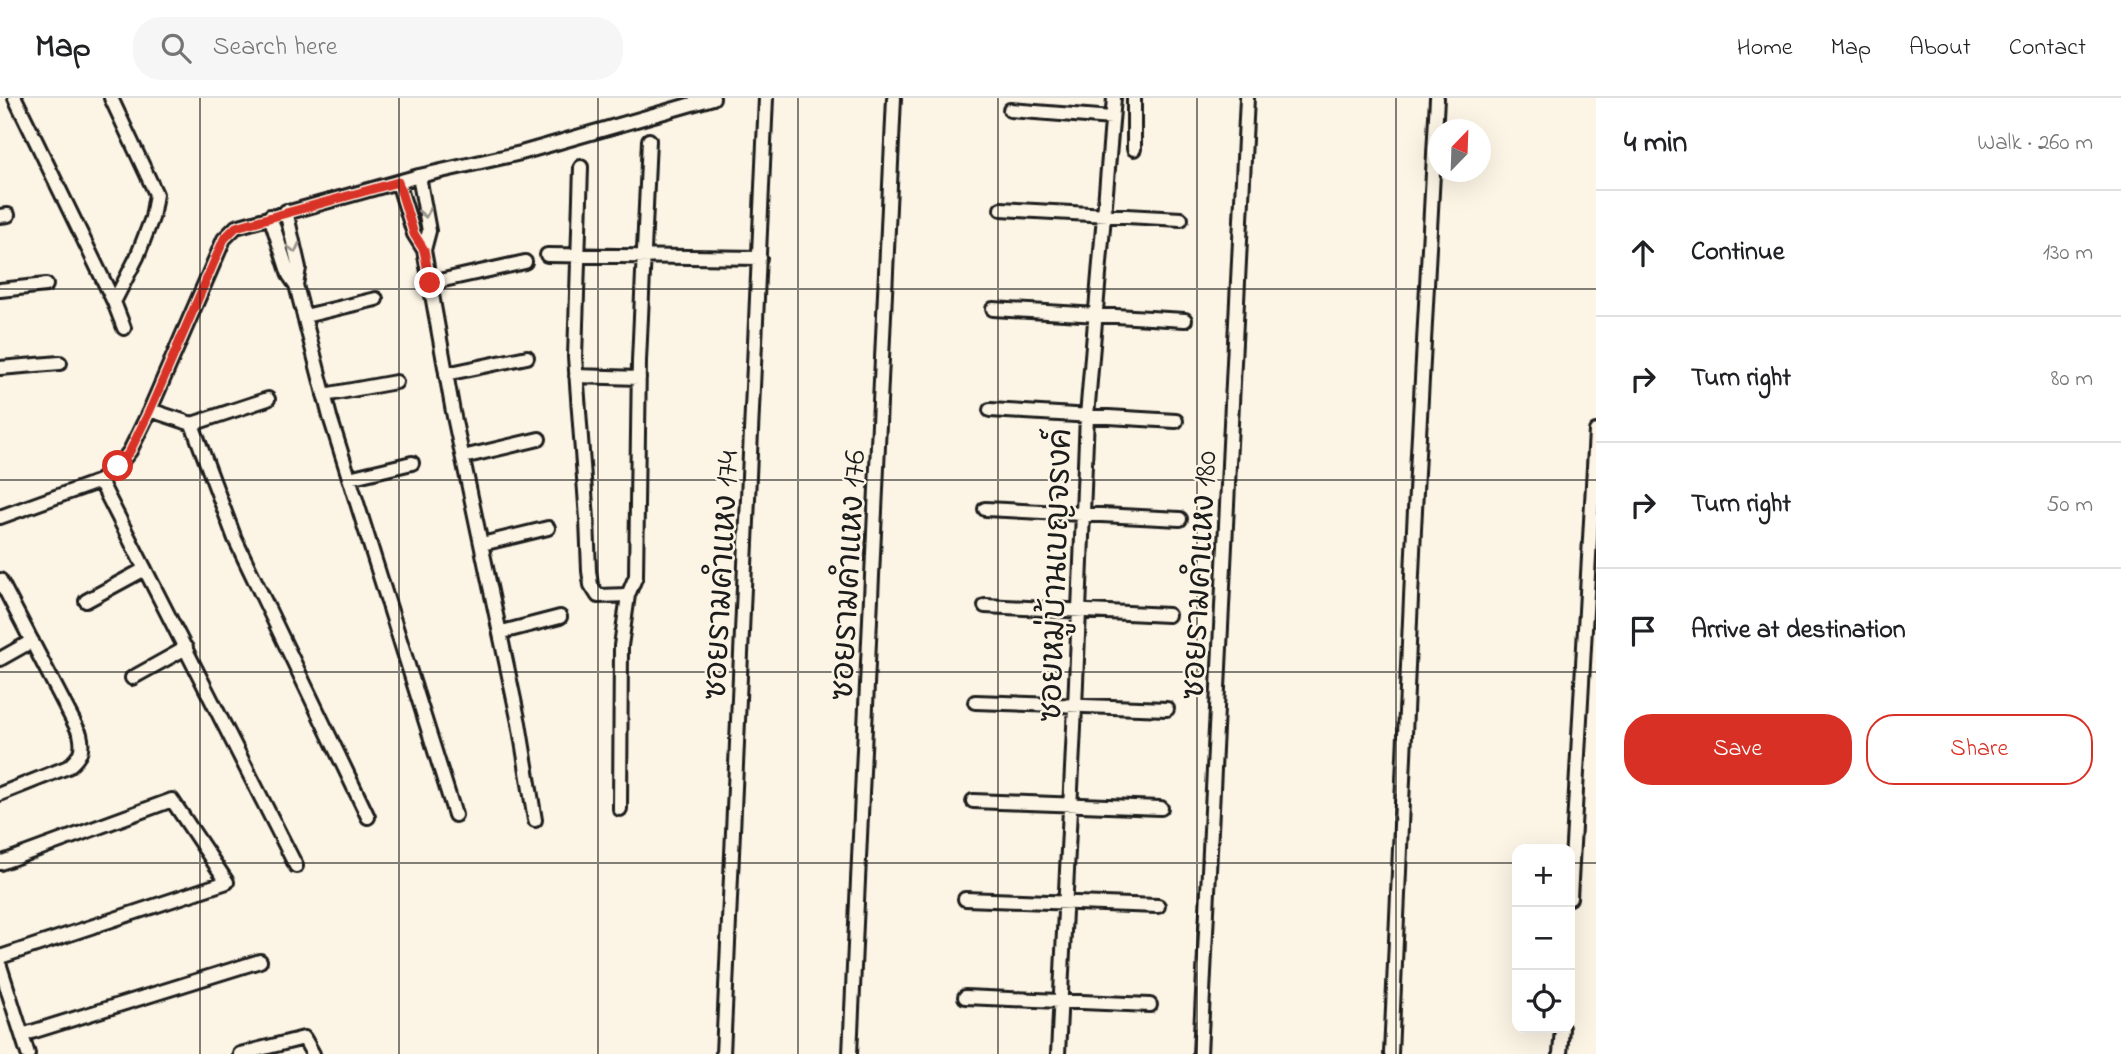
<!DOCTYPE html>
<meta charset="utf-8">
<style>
:root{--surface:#fff;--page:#f6f6f6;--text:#202124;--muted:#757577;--line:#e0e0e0;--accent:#d93025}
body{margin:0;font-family:"Indie Flower","Playpen Sans Thai",sans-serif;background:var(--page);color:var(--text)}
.controls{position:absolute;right:21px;bottom:21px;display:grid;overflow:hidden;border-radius:14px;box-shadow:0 7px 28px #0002}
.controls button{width:63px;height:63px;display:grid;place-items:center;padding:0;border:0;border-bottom:2px solid var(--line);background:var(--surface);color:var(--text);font:35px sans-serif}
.compass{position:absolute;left:1428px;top:21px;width:63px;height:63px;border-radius:50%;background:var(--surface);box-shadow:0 7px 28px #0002;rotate:23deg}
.stop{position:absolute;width:21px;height:21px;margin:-16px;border:5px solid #d93025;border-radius:50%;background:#fff}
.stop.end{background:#d93025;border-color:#fff;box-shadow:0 2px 7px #0008}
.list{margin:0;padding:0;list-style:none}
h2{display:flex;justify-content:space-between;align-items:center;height:91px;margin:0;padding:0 28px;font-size:30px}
h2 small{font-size:23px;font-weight:400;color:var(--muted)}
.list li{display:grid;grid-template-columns:46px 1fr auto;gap:21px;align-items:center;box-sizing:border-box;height:126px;padding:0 28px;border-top:2px solid var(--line)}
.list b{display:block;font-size:26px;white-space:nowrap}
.list em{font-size:23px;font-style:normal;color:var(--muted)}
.actions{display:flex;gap:14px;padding:21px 28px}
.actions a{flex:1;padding:16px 0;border:2px solid var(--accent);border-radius:28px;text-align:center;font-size:24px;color:var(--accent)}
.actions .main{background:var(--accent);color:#fff}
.icon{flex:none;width:38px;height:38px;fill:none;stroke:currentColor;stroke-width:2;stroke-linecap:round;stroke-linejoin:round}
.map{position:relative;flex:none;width:1596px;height:956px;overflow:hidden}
header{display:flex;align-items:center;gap:42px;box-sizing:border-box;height:98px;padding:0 35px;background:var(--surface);border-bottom:2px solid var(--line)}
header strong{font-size:33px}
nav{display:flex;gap:38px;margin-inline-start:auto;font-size:24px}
.search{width:490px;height:63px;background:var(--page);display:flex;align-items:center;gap:18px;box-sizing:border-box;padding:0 24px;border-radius:28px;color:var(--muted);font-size:26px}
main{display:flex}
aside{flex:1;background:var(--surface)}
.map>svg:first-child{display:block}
</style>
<header>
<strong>Map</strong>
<div class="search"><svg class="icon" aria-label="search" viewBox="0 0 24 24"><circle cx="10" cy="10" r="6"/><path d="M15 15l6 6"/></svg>Search here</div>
<nav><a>Home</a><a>Map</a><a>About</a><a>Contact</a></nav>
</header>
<main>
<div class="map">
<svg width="1596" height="956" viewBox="0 0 1596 956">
<rect width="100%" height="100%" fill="#fcf5e5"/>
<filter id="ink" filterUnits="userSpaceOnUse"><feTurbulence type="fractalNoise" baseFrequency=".0143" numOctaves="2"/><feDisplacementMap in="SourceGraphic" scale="14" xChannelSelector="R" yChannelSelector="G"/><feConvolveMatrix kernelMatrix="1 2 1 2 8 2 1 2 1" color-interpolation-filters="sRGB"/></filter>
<g filter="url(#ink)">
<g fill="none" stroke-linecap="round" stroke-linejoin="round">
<g stroke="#1c1c1c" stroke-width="18">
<path id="street" d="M15 0 114 204 124 230
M111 0 156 96 152 120 137 159 114 204
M1134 0V51
M1010 12 1112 20
M581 69 575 259 587 421 589 473 591 487 598 498 628 497
M419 78 429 133 424 152
M398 84 414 136 424 152 453 314 519 625 535 722
M1001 111 1181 121
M286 113 299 170 296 187
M0 118 8 117
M270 118 289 177 296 187 330 319 455 717
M547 157 760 160
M430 185 525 164
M0 192 46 187
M993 211 1185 222
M305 218 376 201
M0 270 60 265
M446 276 527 259
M576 278 639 280
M324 297 396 284
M150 312 192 326 235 441 368 719
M990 312 1176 323
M192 326 268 301
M463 359 539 341
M349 380 412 365
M100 383 296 768
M985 411 1180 421
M0 419 100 383 118 368 130 353 150 312 224 141 236 129 419 78 521 55 713 0
M482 446 548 430
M0 482 80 636C84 652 80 659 68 669L0 696
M86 503 145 471
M985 508 1168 517
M502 534 560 519
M0 561 32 543
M132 580 186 550
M975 604 1167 611
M973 703 1161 710
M620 711 621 548 628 497 636 478 639 263 649 42
M0 765 172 702 227 784 0 859
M1570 800 1596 333
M965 801 1158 808
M0 868 28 956
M965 899 1150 907
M22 937 260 863
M240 956 304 940 313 956
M723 956 766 0
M850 956 894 0
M1058 956 1075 609 1087 318 1114 0
M1200 956 1247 0
M1391 956 1414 431 1437 0
M1560 956 1562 930"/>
</g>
<use href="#street" stroke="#fcf5e5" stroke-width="12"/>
</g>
<defs><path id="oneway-chevron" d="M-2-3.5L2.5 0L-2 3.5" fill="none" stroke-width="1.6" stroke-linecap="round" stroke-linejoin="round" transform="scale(1.75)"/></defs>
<g stroke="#97938b">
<use href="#oneway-chevron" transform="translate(425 115) rotate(80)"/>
<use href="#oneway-chevron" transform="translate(294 150) rotate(77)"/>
</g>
</g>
<g fill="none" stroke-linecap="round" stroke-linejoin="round" filter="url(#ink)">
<path stroke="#d93025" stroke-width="9" d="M118 368 130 353 150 312 224 141 236 129 398 84 414 136 424 152 430 185"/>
</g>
<path fill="none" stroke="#1c1c1c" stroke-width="2" stroke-opacity="0.55" d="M200 0V956M399 0V956M598 0V956M798 0V956M998 0V956M1197 0V956M1396 0V956M0 191H1596M0 382H1596M0 574H1596M0 765H1517M1570 765H1596"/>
<g text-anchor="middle" stroke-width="5" stroke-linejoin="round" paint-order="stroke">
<g font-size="32" fill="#1c1c1c" stroke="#fcf5e5">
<text transform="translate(720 477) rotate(-87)" y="11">ซอยรามคำแหง 174</text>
<text transform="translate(847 477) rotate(-87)" y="11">ซอยรามคำแหง 176</text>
<text transform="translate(1054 477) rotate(-88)" y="11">ซอยหมู่บ้านเบญจรงค์</text>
<text transform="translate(1198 477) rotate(-87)" y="11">ซอยรามคำแหง 180</text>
</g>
</g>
</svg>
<div class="controls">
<button>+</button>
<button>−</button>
<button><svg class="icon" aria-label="locate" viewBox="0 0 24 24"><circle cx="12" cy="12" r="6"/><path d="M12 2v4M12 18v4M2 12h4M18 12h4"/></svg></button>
</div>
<svg class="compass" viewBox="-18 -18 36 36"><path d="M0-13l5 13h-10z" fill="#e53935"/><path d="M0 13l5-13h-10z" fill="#757577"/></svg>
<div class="stop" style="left:118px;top:368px"></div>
<div class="stop end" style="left:430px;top:185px"></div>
</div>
<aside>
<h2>4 min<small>Walk · 260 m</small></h2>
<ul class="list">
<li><svg class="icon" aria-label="ahead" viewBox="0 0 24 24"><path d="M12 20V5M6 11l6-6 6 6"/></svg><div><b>Continue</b></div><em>130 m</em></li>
<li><svg class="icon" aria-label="right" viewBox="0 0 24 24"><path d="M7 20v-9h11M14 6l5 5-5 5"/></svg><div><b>Turn right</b></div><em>80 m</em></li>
<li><svg class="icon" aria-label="right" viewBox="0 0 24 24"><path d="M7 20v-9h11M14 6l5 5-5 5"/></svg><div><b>Turn right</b></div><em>50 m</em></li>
<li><svg class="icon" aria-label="arrive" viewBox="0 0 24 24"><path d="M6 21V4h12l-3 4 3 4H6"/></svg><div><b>Arrive at destination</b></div></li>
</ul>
<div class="actions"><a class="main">Save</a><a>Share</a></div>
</aside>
</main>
